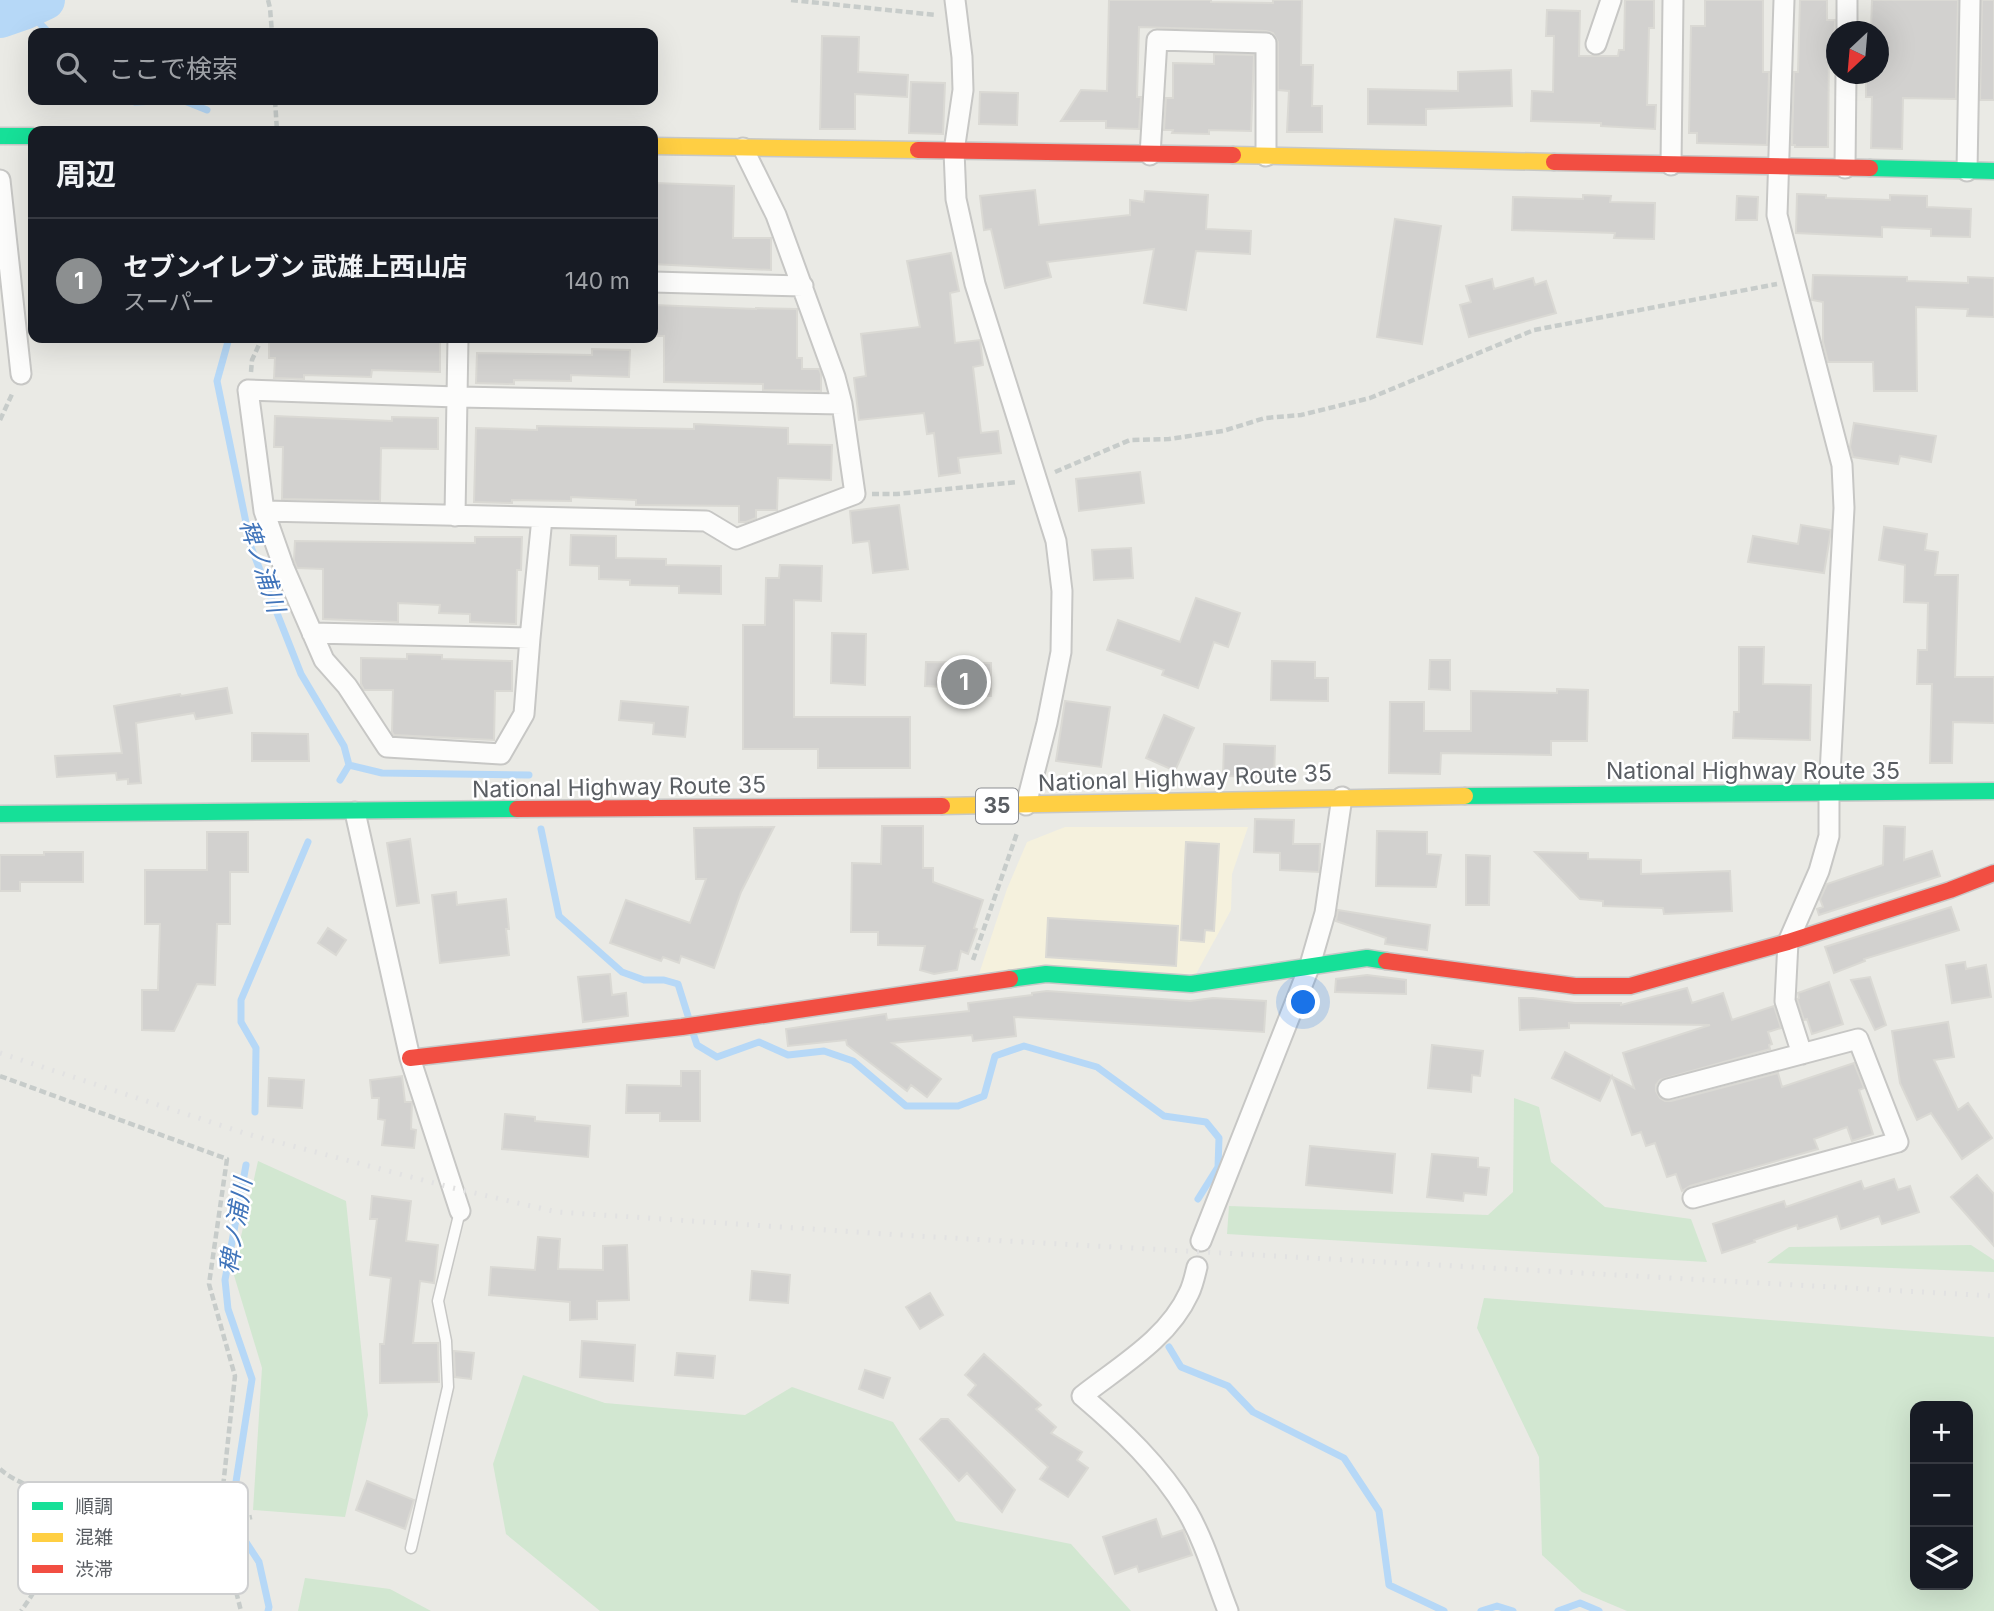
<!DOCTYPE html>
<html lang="ja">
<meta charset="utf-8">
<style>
:root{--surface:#171b24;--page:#242831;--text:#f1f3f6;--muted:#9ea1a6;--line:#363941;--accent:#8c8f90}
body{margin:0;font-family:Inter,"Noto Sans JP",sans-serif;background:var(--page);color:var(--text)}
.controls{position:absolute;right:21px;bottom:21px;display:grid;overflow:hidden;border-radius:14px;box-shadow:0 7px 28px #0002}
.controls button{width:63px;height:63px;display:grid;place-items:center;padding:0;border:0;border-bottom:2px solid var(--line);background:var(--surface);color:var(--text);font:35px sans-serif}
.compass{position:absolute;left:1826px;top:21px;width:63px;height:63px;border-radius:50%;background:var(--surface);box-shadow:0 7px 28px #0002;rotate:206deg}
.you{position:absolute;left:1304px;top:1003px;width:24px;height:24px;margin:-18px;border:5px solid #fff;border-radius:50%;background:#1a73e8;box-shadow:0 0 0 10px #1a73e833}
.badge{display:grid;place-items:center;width:46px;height:46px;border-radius:50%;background:var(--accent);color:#fff;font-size:23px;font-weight:700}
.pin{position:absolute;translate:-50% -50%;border:4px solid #fff;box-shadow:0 2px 7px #0006}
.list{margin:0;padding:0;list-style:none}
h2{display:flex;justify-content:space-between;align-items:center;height:91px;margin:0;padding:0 28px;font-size:30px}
h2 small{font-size:23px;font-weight:400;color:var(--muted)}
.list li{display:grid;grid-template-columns:46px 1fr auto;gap:21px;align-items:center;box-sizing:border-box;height:126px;padding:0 28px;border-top:2px solid var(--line)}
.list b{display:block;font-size:26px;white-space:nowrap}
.list p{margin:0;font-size:23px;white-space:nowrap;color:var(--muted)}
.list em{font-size:23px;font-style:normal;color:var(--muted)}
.icon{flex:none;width:38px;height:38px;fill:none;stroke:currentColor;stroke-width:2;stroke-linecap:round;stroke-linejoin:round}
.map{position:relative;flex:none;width:1994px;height:1611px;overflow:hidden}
.search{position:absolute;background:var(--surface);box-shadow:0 7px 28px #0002;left:28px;top:28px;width:630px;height:77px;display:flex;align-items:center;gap:18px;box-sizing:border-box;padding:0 24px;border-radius:14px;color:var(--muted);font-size:26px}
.panel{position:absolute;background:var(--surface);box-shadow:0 7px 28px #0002;left:28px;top:126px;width:630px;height:217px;border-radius:14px}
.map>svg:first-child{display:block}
</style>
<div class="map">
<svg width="1994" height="1611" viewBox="0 0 1994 1611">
<rect width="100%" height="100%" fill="#eaeae5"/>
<path fill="#f5f1dd" d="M1065 827H1248L1232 874 1231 910 1196 974 978 977 1007 889 1027 842Z"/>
<path fill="#d2e7d1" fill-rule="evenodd" d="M1514 1098 1539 1107 1551 1162 1605 1207 1691 1219 1707 1262 1227 1234 1229 1206 1488 1215 1513 1192Z
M258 1161 346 1201 368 1415 345 1517 253 1510 262 1368 233 1272Z
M1971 1245 1994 1260V1272L1767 1263 1789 1247Z
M1484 1298 1994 1337V1611H1627L1582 1592 1542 1555 1539 1457 1477 1328ZM1915 1406H1968V1585H1915Z
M523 1375 605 1403 745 1415 792 1387 893 1422 956 1521 1071 1544 1131 1611H600L506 1534 493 1464Z
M305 1578 390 1589 431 1611H298Z"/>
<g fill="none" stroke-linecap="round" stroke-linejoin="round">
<path stroke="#b6d8f7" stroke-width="7" d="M26 9 49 33
M132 100 135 102 182 100 207 110
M229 338 217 381 251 547 301 674 344 746 349 765 340 780
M349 765 382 773 529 775
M541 829 559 916 622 972 644 980H664L678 984 689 1019
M692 1030 697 1045 717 1057 759 1042 788 1055 824 1051 853 1061 906 1106H958L984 1096 995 1056 1024 1046 1097 1067 1164 1116 1206 1122 1219 1138 1218 1167 1198 1199
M255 1112 256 1048 241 1022V1000L308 842
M246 1165 225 1280 228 1309 252 1379 233 1501 238 1530 259 1562 269 1607 268 1611
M1169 1347 1181 1367 1228 1386 1253 1412 1344 1458 1379 1511 1389 1585 1444 1611
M1481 1611 1497 1606 1513 1611
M1558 1611 1580 1603 1599 1611"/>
<path stroke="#b6d8f7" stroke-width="40" d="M0 18 26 9 45 0"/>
</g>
<path fill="#d2d1cf" stroke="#dad9d4" stroke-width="2" d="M1109 0H1211V2L1273 3V0H1302L1301 65H1313L1312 106H1322V132H1287L1289 91 1278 90V42L1273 33 1266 31 1139 27 1137 97H1141L1139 129 1106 128V121H1061L1081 90 1107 91Z
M1625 0H1654V28H1649L1647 105H1656L1655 129 1601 126V123L1531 121 1532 91 1553 92 1554 36H1546L1547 10 1580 11 1579 56H1618L1619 50H1624Z
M1705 0H1763V72H1769L1767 145 1697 143V133H1689L1691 26H1705Z
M1800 0H1827V20H1835L1834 50H1829L1828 147H1795V145H1792L1794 72H1798Z
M1872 0H1958L1956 99 1903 98 1902 149 1871 148 1872 97H1866V74H1879V32H1871Z
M1982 0H1994V100H1980Z
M822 36 859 37 858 72 908 75 907 97 855 94V129H820Z
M1214 54 1254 55 1251 131 1209 130V134L1172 133 1173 130H1164L1166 98H1173V63L1214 64Z
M1511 70 1512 106 1426 109V125L1368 124V89L1458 91V72Z
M911 82 945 83 943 134 909 133Z
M980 92 1018 93 1017 125 979 124Z
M655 183 734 186 733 238H771V270L653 264Z
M1035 190 1039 225 1130 215V200L1144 202 1145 191 1208 195 1206 229 1251 231 1250 254 1196 251 1186 310 1144 303 1154 249 1047 262 1051 277 1005 288 991 229 984 230 980 196Z
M1797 194 1826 195V198L1890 200V195L1927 196V207L1971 209 1970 237 1931 236V229L1882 227V237L1796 233Z
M1583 195 1611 196 1610 202 1655 203 1654 239 1614 238 1615 233 1512 230 1513 197 1583 199Z
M1737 196 1758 197 1757 220H1736Z
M1395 219 1441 226 1422 344 1377 337Z
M951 253 959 291 950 293 955 343 980 340 983 365 973 367 981 433 998 431 1001 453 958 458 960 473 939 476 934 433 927 434 924 413 859 420 854 378 866 376 861 334 920 327 907 261Z
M1813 275 1907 277V281L1968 283V277L1994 278V317L1967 316 1968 309 1916 307 1917 391H1874L1873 362H1828L1823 342V302L1812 300Z
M1533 278 1535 285 1546 281 1556 313 1469 337 1460 305 1471 302 1466 286 1492 279 1494 289Z
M653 305 756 309V308L797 309V358H802V369H819L821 374V391L763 390V384L664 382V336H653Z
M269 338 400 341V338H440V372L372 370 371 377 304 375V379L274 378 275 358H269Z
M592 349 630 350 629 377 571 375V381L514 380V384L476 383 477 353 592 355Z
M275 416 392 421V417L438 418V449L381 448 380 501 282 499 283 447H274Z
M1854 423 1936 436 1931 462 1900 456 1898 464 1853 457 1850 447Z
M694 424 788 428V444L832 445 831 480 778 478 777 510H756V518L746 522H739V506L636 505V500L571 497V501L512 500V503L474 502 476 428 537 430V426L694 429Z
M1140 472 1144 503 1079 511 1076 479Z
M899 505 908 569 873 573 869 541 853 543 850 511Z
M1801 525 1831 530 1824 573 1748 562 1753 536 1798 544Z
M1884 527 1927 534 1925 550 1938 552 1935 575H1958L1955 677H1994V723L1953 722 1952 763H1930L1932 684H1917L1918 650H1927L1928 603 1904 602 1905 565 1879 560Z
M571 535 616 536V558L666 559V565L721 566V594L679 593V586L630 585V580L599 579V566L570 565Z
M475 537H522L521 570H517L516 624 470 622V614L439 613 440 605 398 603V622L323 619V569L297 568 294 560 295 541 475 543Z
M1131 548 1133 578 1094 580 1092 550Z
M780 565 822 566 821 601 794 600V717H910V768H818V749H743V625H765L766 578H779Z
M1196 598 1240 613 1228 647 1214 642 1198 688 1162 675 1164 670 1107 650 1118 620 1180 642Z
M832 633 866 634 865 685 831 683Z
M1739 647H1764L1763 684 1811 685 1810 740 1733 738 1734 712H1739Z
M407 654 442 655V659L512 661V691H495L494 740 394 735 392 732 393 690H364L361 684V658L407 659Z
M1430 660H1450V690L1429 689Z
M1272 661 1315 662V678H1328V701L1271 700Z
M926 662 991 663V696H943V687L925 686Z
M227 688 232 713 196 719 194 713 136 723 141 783 128 784V779L117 780 116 773 57 777 55 756 122 753 114 706 180 694 181 696Z
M1557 689 1588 690 1587 741H1551V755L1441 753 1440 774 1389 773 1390 702H1424V731H1471V691L1557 693Z
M621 701 688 707 685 737 653 734 654 723 619 720Z
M1065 701 1110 707 1101 767 1056 761Z
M1164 715 1194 728 1175 771 1146 758Z
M252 733 308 734 309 761H252Z
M1224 744 1275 746 1274 777 1223 776Z
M1255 819 1294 820 1293 844H1320L1319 872 1280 870V853L1254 852Z
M882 826H923V868H933V882L983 900 974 928 977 929 968 954 961 951 957 970 934 974 920 970 925 946 878 945V932H851L852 863 881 864Z
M1884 826 1905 827 1904 860 1932 851 1940 876 1819 915 1817 909 1823 907 1820 899 1827 884 1883 865Z
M774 827 741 892 714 968 681 956 679 963 663 957 661 961 610 943 626 900 690 923 706 879H696L694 828Z
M1377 831 1427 832V854L1441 855 1436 887 1376 886Z
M207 832H248V872H230V924H217L215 985 197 984 174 1031 142 1030V990H158L160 924H145V870H207Z
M410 839 419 903 397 906 387 843Z
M1186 842 1219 844 1214 931 1205 930 1204 942 1181 940Z
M44 852H83V882H20V891H0V855H44Z
M1535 852 1588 853V859L1641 860V874L1730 871 1732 911 1664 914 1663 908 1603 906V901L1580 899Z
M1466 855 1490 856 1489 905H1466Z
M456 892 457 905 506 899 509 929H506L509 955 440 963 432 895Z
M1951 907 1959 930 1864 959 1865 961 1834 973 1825 947Z
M1338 910 1430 925 1427 950 1385 944 1386 938 1336 921Z
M1048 918 1178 926 1176 966 1046 957Z
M328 928 346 940 336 955 318 943Z
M1965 962 1966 969 1986 965 1991 997 1952 1003 1946 965Z
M610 974 612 995 626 993 628 1016 583 1022 578 977Z
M1367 975 1406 980V994L1335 992 1336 979Z
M1870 977 1886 1025 1875 1030 1851 980Z
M1829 982 1843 1024 1812 1034 1807 1019 1804 1020 1797 999 1799 998 1798 993Z
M1687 988 1692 1003 1723 993 1732 1020 1774 1006 1781 1028 1768 1032 1772 1044 1769 1045 1770 1049 1660 1080 1656 1085V1091L1660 1098 1665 1101H1671L1778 1073 1782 1087 1854 1063 1864 1088 1859 1090 1873 1134 1852 1141 1847 1127 1814 1139 1818 1149 1690 1186 1682 1191 1676 1174 1667 1177 1655 1143 1646 1146 1641 1132 1632 1135 1612 1076 1600 1101 1552 1078 1565 1052 1634 1088 1623 1053 1710 1025 1569 1023V1028L1520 1030 1519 998H1533L1575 1003H1621V1005Z
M1047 991 1190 1001 1213 998 1266 1001 1264 1032 1014 1017 1016 1036 973 1041 972 1035 892 1043 941 1079 927 1097 911 1085 907 1091 847 1045 846 1040 788 1046 786 1029 886 1014 887 1020 969 1011 968 1003 1032 995V993Z
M1948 1022 1954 1057 1934 1060 1958 1110 1968 1103 1992 1138 1962 1159 1931 1113 1917 1120 1900 1083 1892 1031Z
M1432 1045 1483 1051 1480 1076 1472 1075 1471 1092 1428 1088Z
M681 1071H700V1121H660V1113H626L627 1085 681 1086Z
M402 1076 405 1102H412L411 1129 416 1130 414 1148 382 1145 385 1120 378 1119 379 1098H372L370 1080Z
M269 1078 304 1080 302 1108 268 1106Z
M505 1114 535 1117V1121L590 1126 588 1157 502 1149Z
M1310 1146 1395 1154 1392 1193 1306 1185Z
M1432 1154 1478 1158V1167L1489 1168 1486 1195 1464 1193 1463 1201 1427 1197Z
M1977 1175 1994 1194V1246L1951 1197Z
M1894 1179 1898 1190 1910 1186 1919 1212 1882 1224 1879 1216 1841 1229 1837 1216 1798 1229 1797 1225 1754 1240 1755 1242 1722 1253 1713 1224 1784 1201 1786 1207 1861 1181 1864 1189Z
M372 1196 411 1201 406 1241 438 1245 434 1283 420 1281 413 1343H438L439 1382 380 1383V1344H384L391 1278 370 1275 377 1219H370Z
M538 1237 560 1239 558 1269 603 1270V1246L627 1245 629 1300 597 1301V1319L570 1320V1302L489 1295 491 1267 535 1270Z
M752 1271 790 1275 788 1303 750 1300Z
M930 1293 943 1315 920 1329 906 1307Z
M582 1341 635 1345 633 1381 580 1377Z
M454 1351 474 1353 471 1379 455 1377Z
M677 1353 715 1356 713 1378 675 1375Z
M984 1354 1041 1405 1036 1409 1056 1427 1051 1433 1082 1452 1077 1460 1088 1468 1068 1497 1040 1479 1048 1467 968 1395 976 1385 965 1375Z
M865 1370 890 1378 883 1398 859 1389Z
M941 1419H948L1015 1490 1002 1512 967 1473 959 1481 920 1439Z
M367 1481 414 1500 405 1529 356 1510Z
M1156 1519 1162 1537 1183 1530 1192 1555 1139 1572 1137 1566 1115 1574 1103 1537Z"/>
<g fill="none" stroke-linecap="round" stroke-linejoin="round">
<g stroke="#c7c7c5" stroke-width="13">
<path id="lane" d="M411 1548 448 1387 446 1341 438 1301 460 1211"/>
</g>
<g stroke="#c7c7c5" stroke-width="23">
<path id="street" d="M955 0 962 57 963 90 954 151 956 199 975 284 1056 541 1062 591 1061 652 1047 723 1026 805
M1784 0 1777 215 1842 465 1844 508 1829 793V836L1819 871 1788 942 1785 1001 1802 1054
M1847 32V0
M1596 44 1611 0
M1150 155 1157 40 1266 43V156
M1671 165 1673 0
M1845 168 1846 74
M1967 171 1970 0
M0 180 21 374
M653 282 803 286
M264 511 706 521 736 539 855 494 842 404 835 377 776 215 743 148
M455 516 458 338
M312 633 530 638 542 518
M530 638 524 714 501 754 387 747 347 686 324 660 284 568 264 511 248 390 457 397 842 404
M355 812 410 1058 460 1211
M1668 1089 1858 1039 1898 1142 1693 1198
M1201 1241 1310 965 1325 913 1342 797
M1197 1267C1195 1275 1193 1285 1189 1293 1168 1339 1120 1366 1082 1396 1122 1430 1160 1466 1187 1511 1205 1542 1215 1578 1228 1611"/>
</g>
<g stroke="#c7c8c7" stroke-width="19">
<path id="fast" d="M0 136H33
M1870 168 1994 171
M1465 796 1994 791
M0 814 517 809
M1010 979 1046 974 1191 984 1367 958 1386 961"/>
</g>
<g stroke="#c7c8c7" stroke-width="19">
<path id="slow" d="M653 146 918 150
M1233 155 1554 162
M942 806 1465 796"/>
</g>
<g stroke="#c7c8c7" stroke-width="19">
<path id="jam" d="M918 150 1233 155
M1554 162 1870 168
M517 809 942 806
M1386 961 1575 986H1630L1788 942 1950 890 1994 873
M410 1058 682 1027 1010 979"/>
</g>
<path stroke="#c7ccca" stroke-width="4.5" stroke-dasharray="7 3.5" stroke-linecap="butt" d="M268 0 270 8 272 33
M791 0 936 15
M275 100 277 131
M251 372 252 360 262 338
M0 420 13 392
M1055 472 1130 440 1169 439 1223 431 1265 418 1301 415 1370 398 1534 330 1777 284
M872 494H897L1017 482
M973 960 1017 833
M0 1076 227 1159 209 1284 235 1376 219 1524 241 1611
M0 1469C13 1481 33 1486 46 1497 77 1523 39 1587 21 1611
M219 1524 252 1517"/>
<use href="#lane" stroke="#fcfcfb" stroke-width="10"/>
<use href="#street" stroke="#fcfcfb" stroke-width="19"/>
<use href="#fast" stroke="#16e098" stroke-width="16"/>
<use href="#slow" stroke="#ffcf43" stroke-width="16"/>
<use href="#jam" stroke="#f24e42" stroke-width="16"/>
<path stroke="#e2e2e2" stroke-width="5" stroke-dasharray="2 9" stroke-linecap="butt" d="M0 1053 247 1134 453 1188 557 1212 916 1236 1994 1296"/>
</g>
<g text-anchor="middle" stroke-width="5" stroke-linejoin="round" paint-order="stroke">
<rect fill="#fff" stroke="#8c8e92" stroke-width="2" x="976" y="788.5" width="42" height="35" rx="5"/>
<g font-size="21" font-weight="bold" fill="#5a5e63">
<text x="997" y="813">35</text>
</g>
<g font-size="23" fill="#5a5e63" stroke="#fff">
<text x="1753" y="779">National Highway Route 35</text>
<text transform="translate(1185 778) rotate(-2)" y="8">National Highway Route 35</text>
<text transform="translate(619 787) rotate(-1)" y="8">National Highway Route 35</text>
</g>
<g font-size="24" font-style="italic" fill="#4074ba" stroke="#fff">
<text transform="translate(262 566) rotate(72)" y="8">稗ノ浦川</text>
<text transform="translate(236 1226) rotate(-81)" y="8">稗ノ浦川</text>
</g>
</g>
<rect x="18" y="1482" width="230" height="112" rx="10" fill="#fff" stroke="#cecfd0" stroke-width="2"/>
<rect x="32" y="1502" width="31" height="8" fill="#16e098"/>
<rect x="32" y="1533" width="31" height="9" fill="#ffcf43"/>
<rect x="32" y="1565" width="31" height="8" fill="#f24e42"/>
<g font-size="19" fill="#5a5e63">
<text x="75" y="1513">順調</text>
<text x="75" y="1544">混雑</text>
<text x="75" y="1576">渋滞</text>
</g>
</svg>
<div class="controls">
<button>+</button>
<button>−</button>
<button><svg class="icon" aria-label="layers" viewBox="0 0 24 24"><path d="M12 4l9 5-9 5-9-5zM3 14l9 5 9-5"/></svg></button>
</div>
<svg class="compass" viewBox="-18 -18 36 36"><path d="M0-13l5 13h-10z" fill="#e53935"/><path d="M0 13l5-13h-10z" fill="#9ea1a6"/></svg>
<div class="you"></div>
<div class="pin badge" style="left:964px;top:682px">1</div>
<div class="search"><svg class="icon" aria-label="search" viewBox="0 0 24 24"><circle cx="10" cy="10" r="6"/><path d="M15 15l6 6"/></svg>ここで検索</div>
<section class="panel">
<h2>周辺<small></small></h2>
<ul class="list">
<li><span class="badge">1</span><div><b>セブンイレブン 武雄上西山店</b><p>スーパー</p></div><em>140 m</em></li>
</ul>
</section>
</div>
